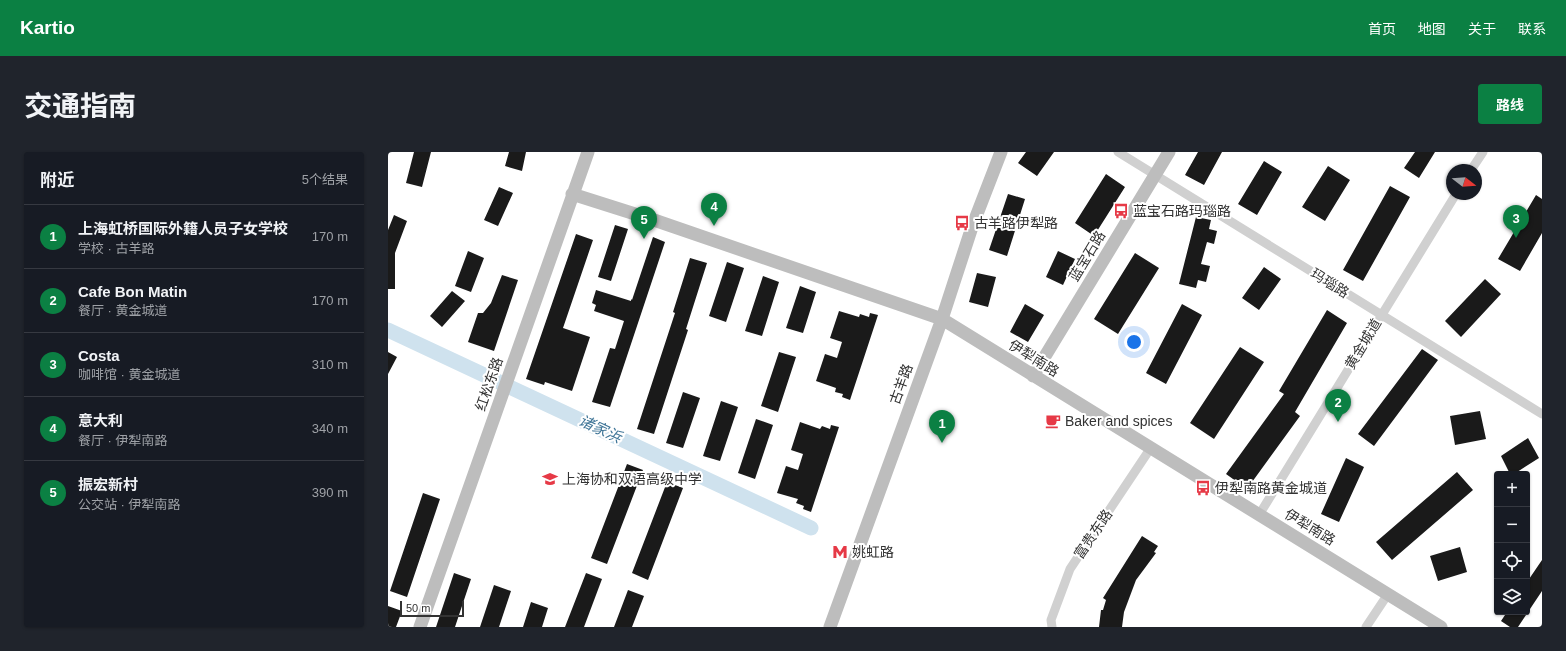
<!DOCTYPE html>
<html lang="zh">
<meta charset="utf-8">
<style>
:root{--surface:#171b24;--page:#20242c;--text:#f1f3f6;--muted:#9ea1a6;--line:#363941;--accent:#0b8043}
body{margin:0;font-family:Helvetica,"Noto Sans SC",sans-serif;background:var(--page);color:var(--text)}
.controls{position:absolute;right:12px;bottom:12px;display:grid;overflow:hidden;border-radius:4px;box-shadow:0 1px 3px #0004}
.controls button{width:36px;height:36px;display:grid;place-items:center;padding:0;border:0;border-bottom:1px solid var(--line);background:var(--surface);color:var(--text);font:20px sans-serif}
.compass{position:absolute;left:1058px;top:12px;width:36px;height:36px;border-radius:50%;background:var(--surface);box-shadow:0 1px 3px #0004;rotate:107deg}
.scale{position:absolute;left:12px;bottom:10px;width:64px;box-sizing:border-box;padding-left:4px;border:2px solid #333;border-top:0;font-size:11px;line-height:14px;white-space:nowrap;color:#333;-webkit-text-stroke:3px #fff;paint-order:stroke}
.you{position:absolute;left:746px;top:190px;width:14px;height:14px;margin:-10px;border:3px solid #fff;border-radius:50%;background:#1a73e8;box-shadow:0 0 0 6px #1a73e833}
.badge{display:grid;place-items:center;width:26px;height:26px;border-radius:50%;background:var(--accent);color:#fff;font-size:13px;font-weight:700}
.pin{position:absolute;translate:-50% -33px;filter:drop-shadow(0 1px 2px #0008)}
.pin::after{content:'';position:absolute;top:21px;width:14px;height:12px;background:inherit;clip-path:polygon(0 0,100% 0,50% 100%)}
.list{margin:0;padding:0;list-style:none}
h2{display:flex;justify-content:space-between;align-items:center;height:52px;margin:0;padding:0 16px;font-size:17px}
h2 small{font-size:13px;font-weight:400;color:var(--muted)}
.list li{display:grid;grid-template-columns:26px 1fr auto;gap:12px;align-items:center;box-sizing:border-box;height:64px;padding:0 16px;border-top:1px solid var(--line)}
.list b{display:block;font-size:15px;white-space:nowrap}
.list p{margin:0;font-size:13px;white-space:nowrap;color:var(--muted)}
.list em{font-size:13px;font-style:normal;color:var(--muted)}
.icon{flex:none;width:22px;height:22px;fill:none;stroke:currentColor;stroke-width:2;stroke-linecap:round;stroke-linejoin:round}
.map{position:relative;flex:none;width:1154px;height:475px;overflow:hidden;border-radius:4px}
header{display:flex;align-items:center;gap:24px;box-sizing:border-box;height:56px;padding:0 20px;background:var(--accent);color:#fff}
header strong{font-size:19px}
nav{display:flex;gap:22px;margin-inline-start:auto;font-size:14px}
.intro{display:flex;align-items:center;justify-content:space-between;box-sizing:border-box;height:96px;padding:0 24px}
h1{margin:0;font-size:28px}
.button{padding:10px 18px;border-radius:4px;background:var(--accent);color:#fff;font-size:14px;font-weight:700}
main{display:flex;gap:24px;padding:0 24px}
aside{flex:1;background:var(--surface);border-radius:4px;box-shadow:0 1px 3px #0004}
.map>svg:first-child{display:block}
</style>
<header>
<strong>Kartio</strong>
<nav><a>首页</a><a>地图</a><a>关于</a><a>联系</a></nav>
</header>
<div class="intro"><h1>交通指南</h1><a class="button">路线</a></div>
<main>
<aside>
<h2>附近<small>5个结果</small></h2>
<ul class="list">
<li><span class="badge">1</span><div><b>上海虹桥国际外籍人员子女学校</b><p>学校 · 古羊路</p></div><em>170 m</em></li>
<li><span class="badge">2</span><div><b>Cafe Bon Matin</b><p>餐厅 · 黄金城道</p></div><em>170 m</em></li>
<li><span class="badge">3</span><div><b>Costa</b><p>咖啡馆 · 黄金城道</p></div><em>310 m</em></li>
<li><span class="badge">4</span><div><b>意大利</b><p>餐厅 · 伊犁南路</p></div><em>340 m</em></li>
<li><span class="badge">5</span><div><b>振宏新村</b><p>公交站 · 伊犁南路</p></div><em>390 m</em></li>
</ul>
</aside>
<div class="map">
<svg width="1154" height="475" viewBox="0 0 1154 475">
<rect width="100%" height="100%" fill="#fff"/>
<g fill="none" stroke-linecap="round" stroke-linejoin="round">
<path stroke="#cfe2ee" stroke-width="15" d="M0 178 423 376"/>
</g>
<path fill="#1a1a1a" d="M26 0H43L34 35 18 31Z
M121 0H138L134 19 117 14Z
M638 0H666L649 24 630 11Z
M810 0H834L816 33 797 23Z
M1027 0H1047L1031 26 1016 16Z
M876 9 894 20 869 63 850 52Z
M940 14 962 28 937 69 914 55Z
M718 22 737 35 706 84 687 71Z
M1002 34 1022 45 975 129 955 118Z
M111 35 125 41 110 74 96 68Z
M620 42 637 47 619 104 601 98Z
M1148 43 1154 47V81L1132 119 1110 107Z
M6 63 19 69 7 101V137H0V78Z
M808 65 823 68 821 77 829 79 826 92 819 90 813 112 822 114 818 130 810 128 808 136 791 132Z
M227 73 240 77 223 129 210 125Z
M188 82 205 88 175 176 202 185 184 239 157 230 156 233 138 227Z
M265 85 277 90 222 255 204 250 222 196 227 197 236 169 206 159 208 153 204 151 208 138 243 149V147L244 148Z
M80 99 96 106 83 140 67 134Z
M670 99 687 107 675 133 658 125Z
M747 101 771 116 730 182 706 167Z
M302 106 319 111 298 177 300 178 266 282 249 277 287 161 285 160Z
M339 110 356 116 338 170 321 164Z
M876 115 893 127 871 158 854 146Z
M589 121 608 125 600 155 581 150Z
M114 123 130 128 106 199 80 190 90 161H95L103 151Z
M375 124 391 130 374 184 357 179Z
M1097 127 1113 142 1073 185 1057 169Z
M412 134 428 140 415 181 398 176Z
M64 139 77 149 54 175 42 164Z
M637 152 656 163 640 190 622 180Z
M794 152 814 163 778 232 758 221Z
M939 158 959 171 907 260 912 264 859 337 838 322 896 242 891 239Z
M451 159 471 165 472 162 481 165 482 161 490 163 462 248 454 245 455 242 447 240 448 236 428 229 437 202 449 206 454 190 442 186Z
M852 195 876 210 826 287 802 271Z
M1034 197 1050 208 986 294 970 282Z
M0 200 9 205 0 222Z
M391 200 408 205 390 260 373 254Z
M295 240 312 246 295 296 278 291Z
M333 249 350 255 332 309 315 304Z
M1092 259 1098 287 1067 293 1062 264Z
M368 267 385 273 367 327 350 321Z
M412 270 432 277 434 274 442 277 443 273 451 275 423 360 415 357 416 354 408 351 410 347 389 341 398 314 410 318 415 302 403 298Z
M1140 286 1151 306 1126 322H1122L1113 304Z
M958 306 976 315 951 370 933 362Z
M239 312 255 318 219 412 203 406Z
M1069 320 1085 338 1004 408 988 390Z
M279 330 295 336 260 428 244 421Z
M35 341 52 347 19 445 2 439Z
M754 384 770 394 766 400 768 401 748 428 736 460 734 475H711L713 458H715L718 448 715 446Z
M1072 395 1079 420 1050 429 1042 404Z
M1154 408V439L1130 475H1122L1113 469 1119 460H1139V430Z
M66 421 83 427 67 475H48Z
M198 421 214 427 196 475H177Z
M106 433 123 439 111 475H92Z
M240 438 256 444 244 475H226Z
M143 450 160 456 154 475H135Z
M0 454 14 459 8 475H0Z"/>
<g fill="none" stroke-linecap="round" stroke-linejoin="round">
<path stroke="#d0d0d0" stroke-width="9" d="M730 0 1154 262
M1083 18 1095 0
M871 363 1068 42
M664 475 663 468 682 417 762 297
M978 475 1000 442"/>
<path stroke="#bdbdbd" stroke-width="13" d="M184 42 266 68 554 167 1053 475
M645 224 781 0
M32 475 200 0
M442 475 554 167 584 75 613 0"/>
</g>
<defs>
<g id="bus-bare" transform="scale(1.2)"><path d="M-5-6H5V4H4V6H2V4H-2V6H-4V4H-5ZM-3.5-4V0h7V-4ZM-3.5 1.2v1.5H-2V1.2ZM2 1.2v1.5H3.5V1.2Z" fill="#e63946" stroke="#fff" stroke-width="2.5" paint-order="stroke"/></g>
<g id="cafe-bare" transform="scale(1.2)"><path d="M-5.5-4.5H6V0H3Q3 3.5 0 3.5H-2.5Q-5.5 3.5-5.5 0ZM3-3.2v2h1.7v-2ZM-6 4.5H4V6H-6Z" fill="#e63946" stroke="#fff" stroke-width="2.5" paint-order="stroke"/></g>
<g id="school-bare" transform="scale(1.2)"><path d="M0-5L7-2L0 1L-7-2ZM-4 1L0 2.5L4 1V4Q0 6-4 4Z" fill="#e63946" stroke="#fff" stroke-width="2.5" paint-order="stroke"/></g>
<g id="metro-bare" transform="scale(1.2)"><path d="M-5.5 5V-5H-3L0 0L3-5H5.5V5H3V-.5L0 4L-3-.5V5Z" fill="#e63946" stroke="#fff" stroke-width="2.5" paint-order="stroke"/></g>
</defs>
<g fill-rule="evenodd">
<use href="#bus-bare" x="733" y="59"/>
<use href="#bus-bare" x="574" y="71"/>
<use href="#cafe-bare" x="665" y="269"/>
<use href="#school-bare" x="162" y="327"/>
<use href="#bus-bare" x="815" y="336"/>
<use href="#metro-bare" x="452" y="400"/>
</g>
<g text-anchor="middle" stroke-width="4" stroke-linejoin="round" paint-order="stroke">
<g font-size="14" fill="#333" stroke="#fff" text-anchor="start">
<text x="745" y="64">蓝宝石路玛瑙路</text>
<text x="586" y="76">古羊路伊犁路</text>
<text x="677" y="274">Baker and spices</text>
<text x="174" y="332">上海协和双语高级中学</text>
<text x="827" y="341">伊犁南路黄金城道</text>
<text x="464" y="405">姚虹路</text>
</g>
<g font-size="14" fill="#333" stroke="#fff">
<text transform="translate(699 104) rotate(-59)" y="5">蓝宝石路</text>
<text transform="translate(942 131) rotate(32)" y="5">玛瑙路</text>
<text transform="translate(975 192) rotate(-59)" y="5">黄金城道</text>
<text transform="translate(646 206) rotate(32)" y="5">伊犁南路</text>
<text transform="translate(101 232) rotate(-71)" y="5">红松东路</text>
<text transform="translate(513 232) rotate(-70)" y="5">古羊路</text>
<text transform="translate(922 375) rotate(31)" y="5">伊犁南路</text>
<text transform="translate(705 382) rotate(-56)" y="5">富贵东路</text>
</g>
<g font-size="15" font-style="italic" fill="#3f7597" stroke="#fff">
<text transform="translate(212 277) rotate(25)" y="5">诸家浜</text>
</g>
</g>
</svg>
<div class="controls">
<button>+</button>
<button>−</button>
<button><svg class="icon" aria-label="locate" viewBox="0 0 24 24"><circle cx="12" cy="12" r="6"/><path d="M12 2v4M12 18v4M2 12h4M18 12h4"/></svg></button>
<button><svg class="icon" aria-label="layers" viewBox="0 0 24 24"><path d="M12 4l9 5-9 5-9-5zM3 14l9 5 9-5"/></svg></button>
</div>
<svg class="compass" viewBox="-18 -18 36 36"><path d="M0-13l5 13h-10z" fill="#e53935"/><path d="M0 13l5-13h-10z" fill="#9ea1a6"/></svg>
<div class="scale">50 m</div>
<div class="you"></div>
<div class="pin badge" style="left:554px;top:291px">1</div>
<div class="pin badge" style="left:950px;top:270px">2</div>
<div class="pin badge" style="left:1128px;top:86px">3</div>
<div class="pin badge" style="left:326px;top:74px">4</div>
<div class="pin badge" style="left:256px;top:87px">5</div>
</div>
</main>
